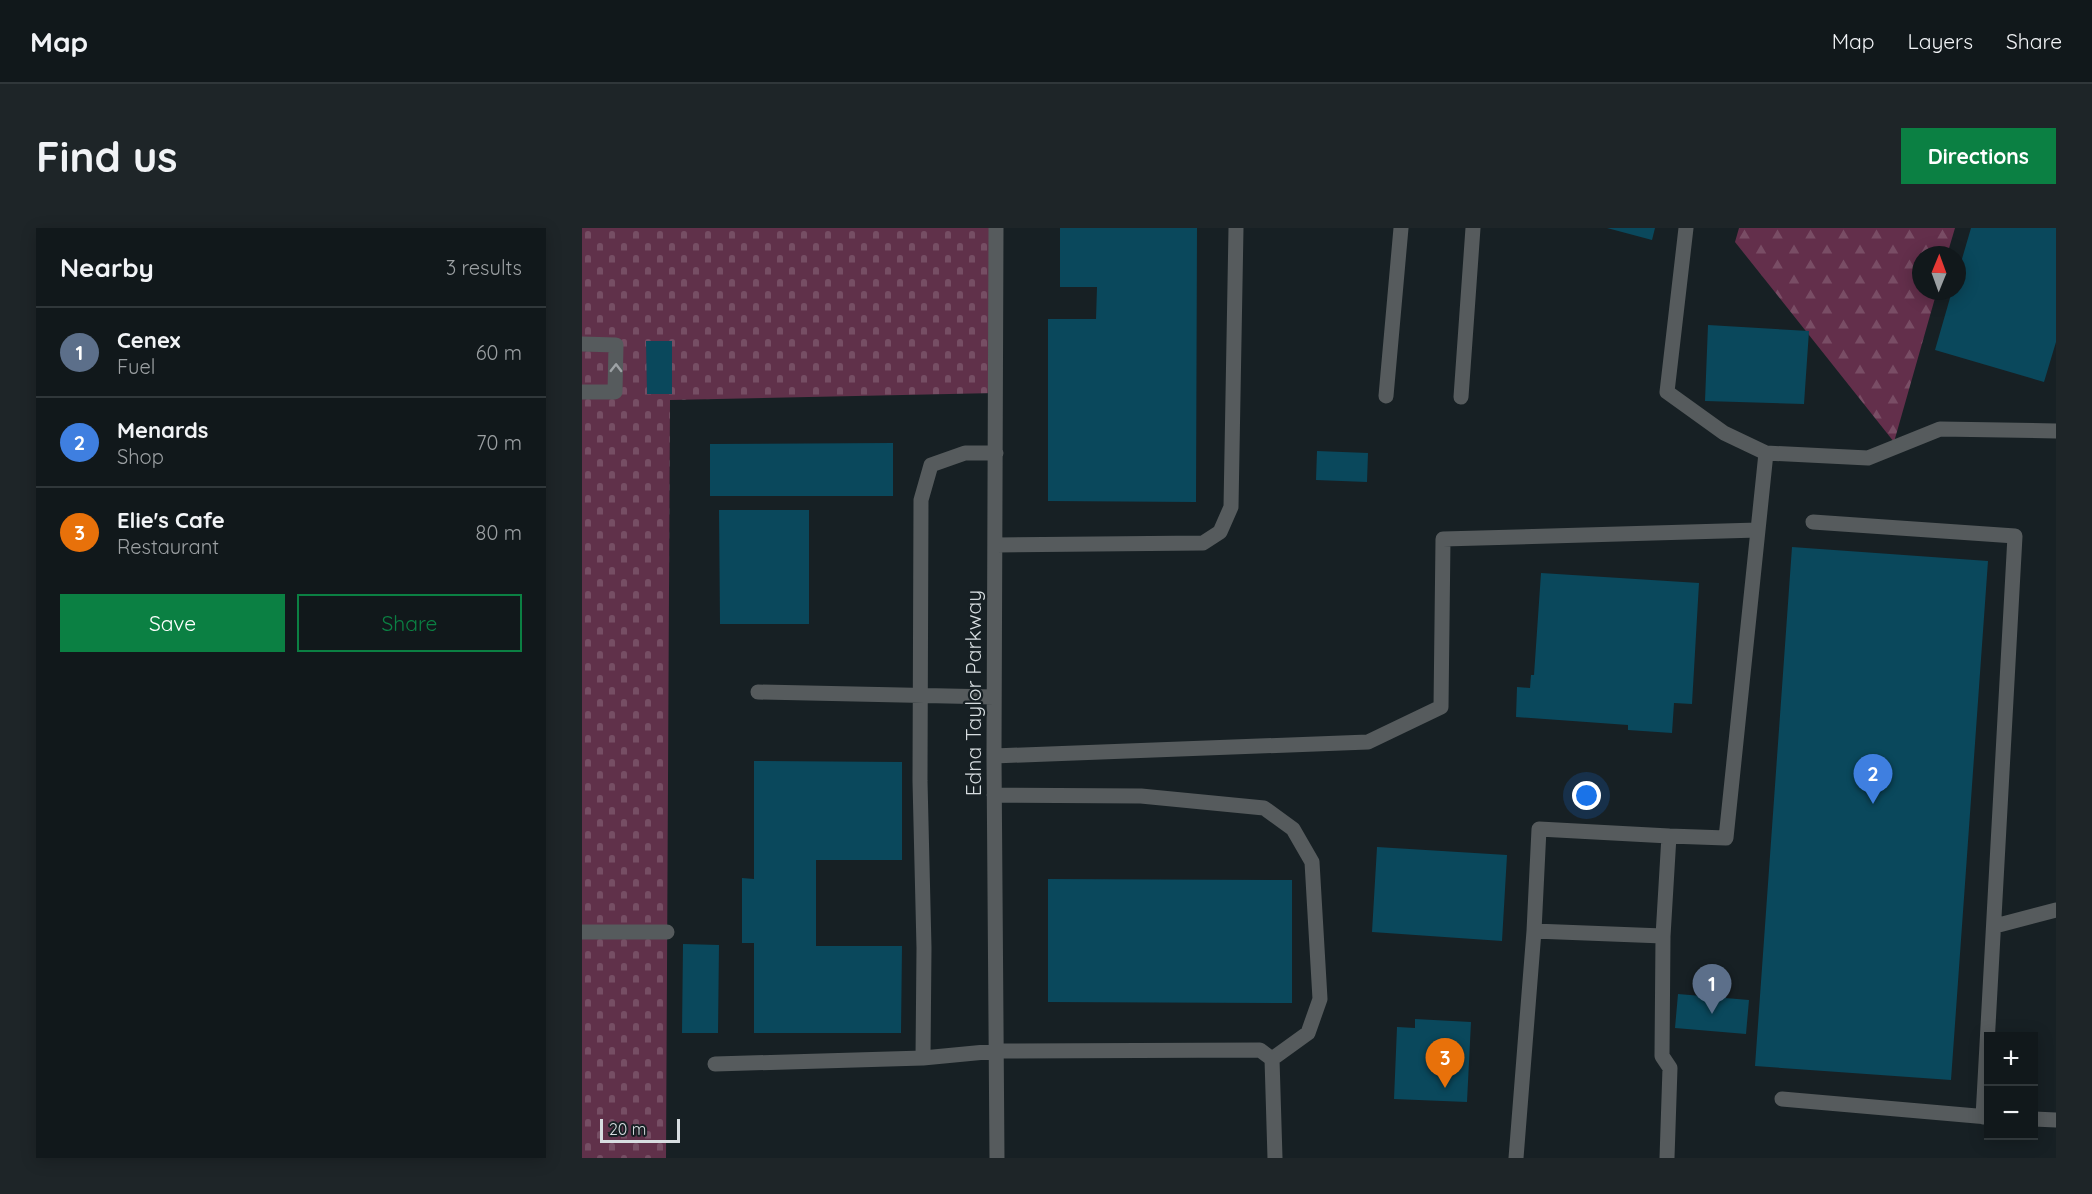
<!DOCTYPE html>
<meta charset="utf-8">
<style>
:root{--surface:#11181b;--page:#1e2528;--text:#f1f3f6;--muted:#9ca0a3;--line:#30373a;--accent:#0b8043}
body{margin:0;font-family:Quicksand,sans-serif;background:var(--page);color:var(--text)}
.controls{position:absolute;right:18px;bottom:18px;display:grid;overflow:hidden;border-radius:0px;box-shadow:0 3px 15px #0003}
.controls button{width:54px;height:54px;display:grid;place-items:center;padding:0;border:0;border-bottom:2px solid var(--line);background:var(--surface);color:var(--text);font:30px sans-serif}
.compass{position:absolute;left:1330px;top:18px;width:54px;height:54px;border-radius:50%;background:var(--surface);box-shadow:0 3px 15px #0003;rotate:1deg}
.scale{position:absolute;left:18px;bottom:15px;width:80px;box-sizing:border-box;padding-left:6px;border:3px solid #d7dde0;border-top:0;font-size:16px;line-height:21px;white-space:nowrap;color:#d7dde0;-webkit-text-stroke:4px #172024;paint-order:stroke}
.you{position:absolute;left:1005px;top:568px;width:21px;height:21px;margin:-15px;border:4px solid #fff;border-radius:50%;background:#1a73e8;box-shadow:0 0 0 9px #1a73e833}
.badge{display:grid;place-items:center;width:39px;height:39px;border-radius:50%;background:var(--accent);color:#fff;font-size:20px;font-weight:700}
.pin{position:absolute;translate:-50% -50px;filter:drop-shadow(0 2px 3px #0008)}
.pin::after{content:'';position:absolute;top:32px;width:21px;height:18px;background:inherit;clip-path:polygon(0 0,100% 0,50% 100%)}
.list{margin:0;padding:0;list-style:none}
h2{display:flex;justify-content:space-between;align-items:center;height:78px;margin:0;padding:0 24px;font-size:26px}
h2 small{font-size:20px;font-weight:400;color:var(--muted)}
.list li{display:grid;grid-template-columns:39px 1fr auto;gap:18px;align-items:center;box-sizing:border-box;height:90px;padding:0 24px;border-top:2px solid var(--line)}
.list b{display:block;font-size:22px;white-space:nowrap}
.list p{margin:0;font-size:20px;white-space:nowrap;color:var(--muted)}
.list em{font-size:20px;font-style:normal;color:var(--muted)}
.actions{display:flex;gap:12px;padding:18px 24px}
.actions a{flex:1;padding:14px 0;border:2px solid var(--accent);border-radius:0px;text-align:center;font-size:21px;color:var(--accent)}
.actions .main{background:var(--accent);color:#fff}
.map{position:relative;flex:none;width:1474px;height:930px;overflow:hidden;border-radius:0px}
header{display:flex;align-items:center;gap:36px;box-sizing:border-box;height:84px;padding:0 30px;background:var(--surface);border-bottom:2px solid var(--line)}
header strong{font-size:28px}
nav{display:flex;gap:33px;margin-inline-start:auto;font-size:21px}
.intro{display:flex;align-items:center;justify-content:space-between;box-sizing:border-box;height:144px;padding:0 36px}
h1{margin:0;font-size:42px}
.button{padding:15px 27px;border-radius:0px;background:var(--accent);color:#fff;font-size:21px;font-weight:700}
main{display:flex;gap:36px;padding:0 36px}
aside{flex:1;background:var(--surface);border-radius:0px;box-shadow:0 3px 15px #0003}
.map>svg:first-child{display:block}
</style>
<header>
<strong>Map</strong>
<nav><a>Map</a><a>Layers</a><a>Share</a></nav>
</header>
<div class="intro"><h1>Find us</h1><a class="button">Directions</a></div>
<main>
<aside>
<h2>Nearby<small>3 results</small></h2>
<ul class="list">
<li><span class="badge" style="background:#5c6f8a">1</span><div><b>Cenex</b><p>Fuel</p></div><em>60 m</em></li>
<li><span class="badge" style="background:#3f7fe0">2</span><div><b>Menards</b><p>Shop</p></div><em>70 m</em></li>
<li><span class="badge" style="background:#e8710a">3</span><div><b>Elie's Cafe</b><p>Restaurant</p></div><em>80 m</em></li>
</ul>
<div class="actions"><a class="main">Save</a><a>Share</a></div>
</aside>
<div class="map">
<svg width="1474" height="930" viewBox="0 0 1474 930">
<defs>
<pattern id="forest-firs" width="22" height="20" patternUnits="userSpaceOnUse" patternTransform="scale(1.5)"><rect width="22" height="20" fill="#632f4b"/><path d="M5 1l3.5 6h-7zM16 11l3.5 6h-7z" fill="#794d65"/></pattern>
<pattern id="cemetery-stones" width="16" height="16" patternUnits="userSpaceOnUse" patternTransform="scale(1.5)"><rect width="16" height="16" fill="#60314a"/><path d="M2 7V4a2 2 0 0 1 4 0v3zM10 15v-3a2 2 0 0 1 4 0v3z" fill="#764e64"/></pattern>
</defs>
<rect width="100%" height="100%" fill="#172024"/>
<path fill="url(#forest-firs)" d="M1157 0H1373L1365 27H1339V63H1355L1312 214 1153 14Z"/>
<path fill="url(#cemetery-stones)" d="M0 0H414V165L88 172 84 930H0Z"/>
<path fill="#0a485c" d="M478 0H615L614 274 466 273V91H514L515 59H478Z
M1025 0H1073L1070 12Z
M1389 0H1474V114L1462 154 1353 122 1370 63H1375V48Z
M1126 97 1227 103 1222 176 1123 173Z
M64 113H90V166H65Z
M311 215V268H128V216Z
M735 223 786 225 785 254 734 252Z
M137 282H227V396H138Z
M1210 319 1406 333 1369 852 1173 838Z
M959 345 1117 355 1110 476 1092 475 1090 505 1046 502V497L934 489 935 459 948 460 949 447H952Z
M172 533 320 534V632H234V718H320L319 805H172V715H160V650L172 651Z
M795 619 925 627 920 713 790 704Z
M466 651 710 652V775L466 774Z
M101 716 137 717 136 805H100Z
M1096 766 1167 772 1164 806 1093 800Z
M833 791 889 794 885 874 812 871 815 799 833 800Z"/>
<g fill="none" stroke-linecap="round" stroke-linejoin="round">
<path stroke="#565b5d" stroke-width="15" d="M414 0 412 528 415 930
M1104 0 1085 164 1142 205 1184 225
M0 116 34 117 33 164H0
M804 168 819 0
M879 169 891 0
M1231 294 1433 308 1401 889
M414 317 621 315 638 304 649 279 654 0
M176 464 412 469
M412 528 786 514 859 479 861 311 1176 302
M412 567 559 568 682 580 711 601 730 634 738 771 726 805 690 831
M1413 698 1474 682
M952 703 957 601 1087 608
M0 704H85
M341 830 414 823 678 822 690 831 693 930
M133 836 341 830 342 720 338 553 339 272 349 237 383 225H414
M1200 871 1406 889
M1452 891 1474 892
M934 930 952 703 1081 708
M1085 930 1088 840 1080 828 1081 708 1087 608 1144 610 1184 225 1286 230 1358 201 1474 203"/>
</g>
<defs><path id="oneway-chevron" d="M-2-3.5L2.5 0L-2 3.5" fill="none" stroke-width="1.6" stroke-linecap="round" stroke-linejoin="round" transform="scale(1.5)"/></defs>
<use stroke="#9da2a5" href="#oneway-chevron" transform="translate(34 140) rotate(-89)"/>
<g text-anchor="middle" stroke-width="4.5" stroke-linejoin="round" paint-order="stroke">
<g font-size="21" fill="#d7dde0" stroke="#172024">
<text transform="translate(392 465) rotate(-90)" y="7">Edna Taylor Parkway</text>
</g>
</g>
</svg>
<div class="controls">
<button>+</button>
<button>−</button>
</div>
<svg class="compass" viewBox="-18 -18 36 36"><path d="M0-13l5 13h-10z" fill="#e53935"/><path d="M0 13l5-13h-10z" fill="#9ca0a3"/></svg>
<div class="scale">20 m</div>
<div class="you"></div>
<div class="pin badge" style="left:1130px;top:786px;background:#5c6f8a">1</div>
<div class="pin badge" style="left:1291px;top:576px;background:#3f7fe0">2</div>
<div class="pin badge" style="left:863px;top:860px;background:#e8710a">3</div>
</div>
</main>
